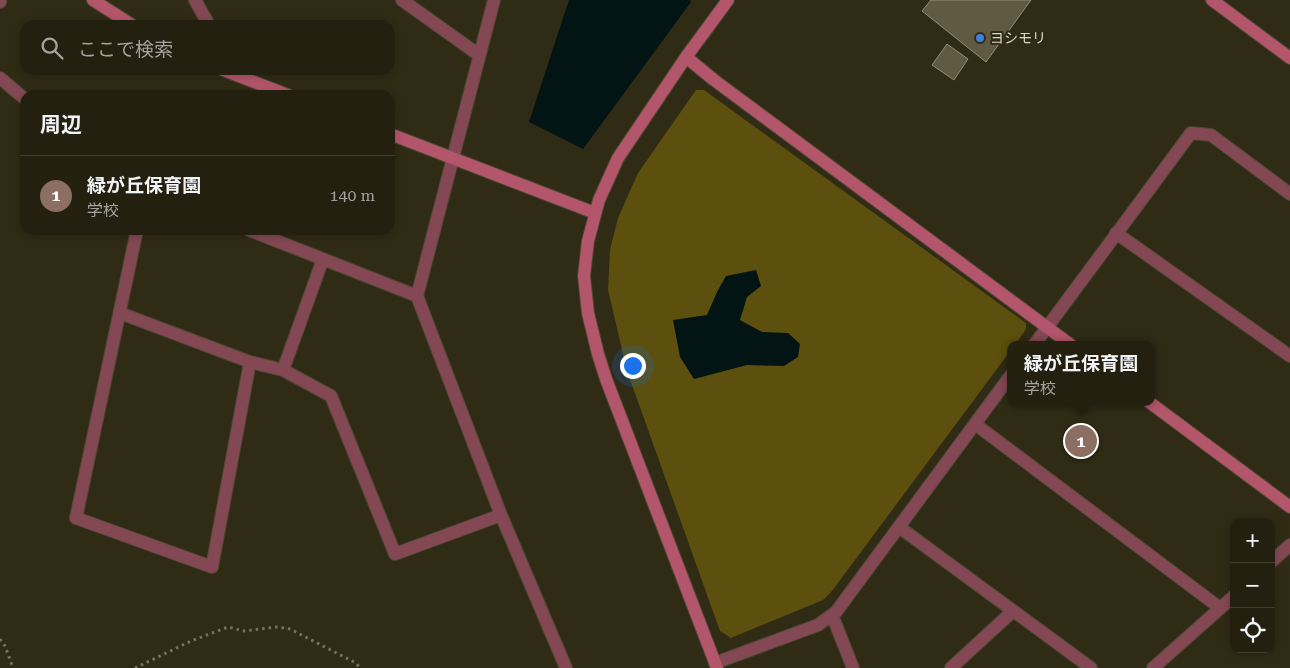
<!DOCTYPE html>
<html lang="ja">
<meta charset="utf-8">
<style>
:root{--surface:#242010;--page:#2c2819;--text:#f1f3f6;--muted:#a3a39f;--line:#413e30;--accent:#8c9099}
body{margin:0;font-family:"Roboto Serif","Noto Sans JP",serif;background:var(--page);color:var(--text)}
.controls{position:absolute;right:15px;bottom:15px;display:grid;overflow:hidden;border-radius:10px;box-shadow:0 2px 8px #0003}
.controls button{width:45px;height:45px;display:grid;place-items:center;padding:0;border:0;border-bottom:1px solid var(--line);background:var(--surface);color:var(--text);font:25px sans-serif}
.you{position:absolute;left:632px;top:365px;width:18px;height:18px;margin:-12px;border:4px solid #fff;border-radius:50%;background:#1a73e8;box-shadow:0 0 0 8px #1a73e833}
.badge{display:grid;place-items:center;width:32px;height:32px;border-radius:50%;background:var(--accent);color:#fff;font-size:16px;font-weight:700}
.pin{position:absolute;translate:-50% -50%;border:2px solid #fff;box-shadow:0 1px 5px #0006}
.popup{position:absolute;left:1007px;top:341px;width:148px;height:65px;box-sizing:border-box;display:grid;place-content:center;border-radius:10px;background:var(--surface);filter:drop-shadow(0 1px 4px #0005);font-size:16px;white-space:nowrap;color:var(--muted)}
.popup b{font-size:19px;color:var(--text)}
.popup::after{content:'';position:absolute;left:50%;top:100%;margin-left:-10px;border:10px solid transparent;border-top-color:var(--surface)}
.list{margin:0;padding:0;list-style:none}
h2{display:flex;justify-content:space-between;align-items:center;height:65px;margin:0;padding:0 20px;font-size:21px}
h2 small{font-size:16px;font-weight:400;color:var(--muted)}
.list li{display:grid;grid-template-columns:32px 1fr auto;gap:15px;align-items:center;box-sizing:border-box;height:80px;padding:0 20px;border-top:1px solid var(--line)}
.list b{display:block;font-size:19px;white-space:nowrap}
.list p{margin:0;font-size:16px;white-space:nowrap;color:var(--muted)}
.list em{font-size:16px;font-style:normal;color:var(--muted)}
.icon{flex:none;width:28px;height:28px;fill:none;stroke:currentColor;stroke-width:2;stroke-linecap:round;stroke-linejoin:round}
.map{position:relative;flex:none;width:1290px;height:668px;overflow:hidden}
.search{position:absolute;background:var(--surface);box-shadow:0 2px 8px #0003;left:20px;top:20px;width:375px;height:55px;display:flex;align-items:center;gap:12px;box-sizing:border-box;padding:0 18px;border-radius:15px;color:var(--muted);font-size:19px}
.panel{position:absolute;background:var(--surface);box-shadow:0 2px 8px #0003;left:20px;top:90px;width:375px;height:145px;border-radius:15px}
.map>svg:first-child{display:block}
</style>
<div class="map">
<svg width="1290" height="668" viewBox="0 0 1290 668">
<rect width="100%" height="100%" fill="#302b15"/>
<path fill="#5d4f0d" d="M696 90H704L1026 323V329L1015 345H1011V350L832 591 823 600 731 638 720 631 627 371 608 290 610 250 618 218 638 173Z"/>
<path fill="#031415" d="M569 0H690L691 2 583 149 529 122Z
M756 270 761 286 747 297 740 320 762 332 788 333 800 344 798 357 784 366 747 365 694 379 680 357 673 320 707 315 717 292 726 276Z"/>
<path fill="#605a42" stroke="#928c72" d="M931 0H1031L986 62 922 11Z
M947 44 968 59 954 80 932 65Z"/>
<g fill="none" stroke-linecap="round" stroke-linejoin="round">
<g stroke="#4b4732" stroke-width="14">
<path id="street" d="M195 0 209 25
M402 0 479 55
M0 2V0
M0 78 25 99
M137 230 76 518 212 567 250 362 283 370 323 259
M249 230 417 296 494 0
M1116 233 1290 356
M417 296 501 515 566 668
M120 313 250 362
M1034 345 1191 133 1211 135 1290 194
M283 370 331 396 395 554 501 515
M975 424 1220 608
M899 527 1091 668
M1271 562 1290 545
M832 615 853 668
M715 663 818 625 836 612 1011 375
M951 668 1013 611
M1153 668 1234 596"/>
</g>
<g stroke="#4b4732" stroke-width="14">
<path id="secondary" d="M93 0 132 25
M1212 0 1290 58
M686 57 714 80 1071 345
M223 70 288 95
M390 134 595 213
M1149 402 1290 507
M717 668 606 379 598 354 588 313 584 276 588 241 599 200 618 158 686 57 728 0"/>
</g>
<path stroke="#76725f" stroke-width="3" stroke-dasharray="2.5 4" stroke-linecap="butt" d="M0 639 5 646 13 668
M135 668 191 641 228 627 244 631 277 627 290 629 356 663 360 668"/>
<use href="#street" stroke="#834854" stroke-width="12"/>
<use href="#secondary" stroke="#b3556b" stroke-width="12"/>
</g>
<circle fill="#3f7fe0" stroke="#302b15" stroke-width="2" cx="980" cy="38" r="5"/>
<g text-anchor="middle" stroke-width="4" stroke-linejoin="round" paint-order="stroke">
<g font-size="14" fill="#dad7c9" stroke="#302b15" text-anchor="start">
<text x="990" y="43">ヨシモリ</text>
</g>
</g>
</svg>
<div class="controls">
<button>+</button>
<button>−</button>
<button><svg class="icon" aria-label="locate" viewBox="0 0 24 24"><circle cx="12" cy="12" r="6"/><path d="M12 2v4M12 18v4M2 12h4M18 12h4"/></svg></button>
</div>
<div class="you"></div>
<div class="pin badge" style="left:1081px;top:441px;background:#8d6e63">1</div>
<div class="popup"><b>緑が丘保育園</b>学校</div>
<div class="search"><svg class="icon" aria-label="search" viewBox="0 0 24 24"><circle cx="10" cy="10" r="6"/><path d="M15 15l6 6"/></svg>ここで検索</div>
<section class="panel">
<h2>周辺<small></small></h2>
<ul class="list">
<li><span class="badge" style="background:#8d6e63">1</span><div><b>緑が丘保育園</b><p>学校</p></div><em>140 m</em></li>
</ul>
</section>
</div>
